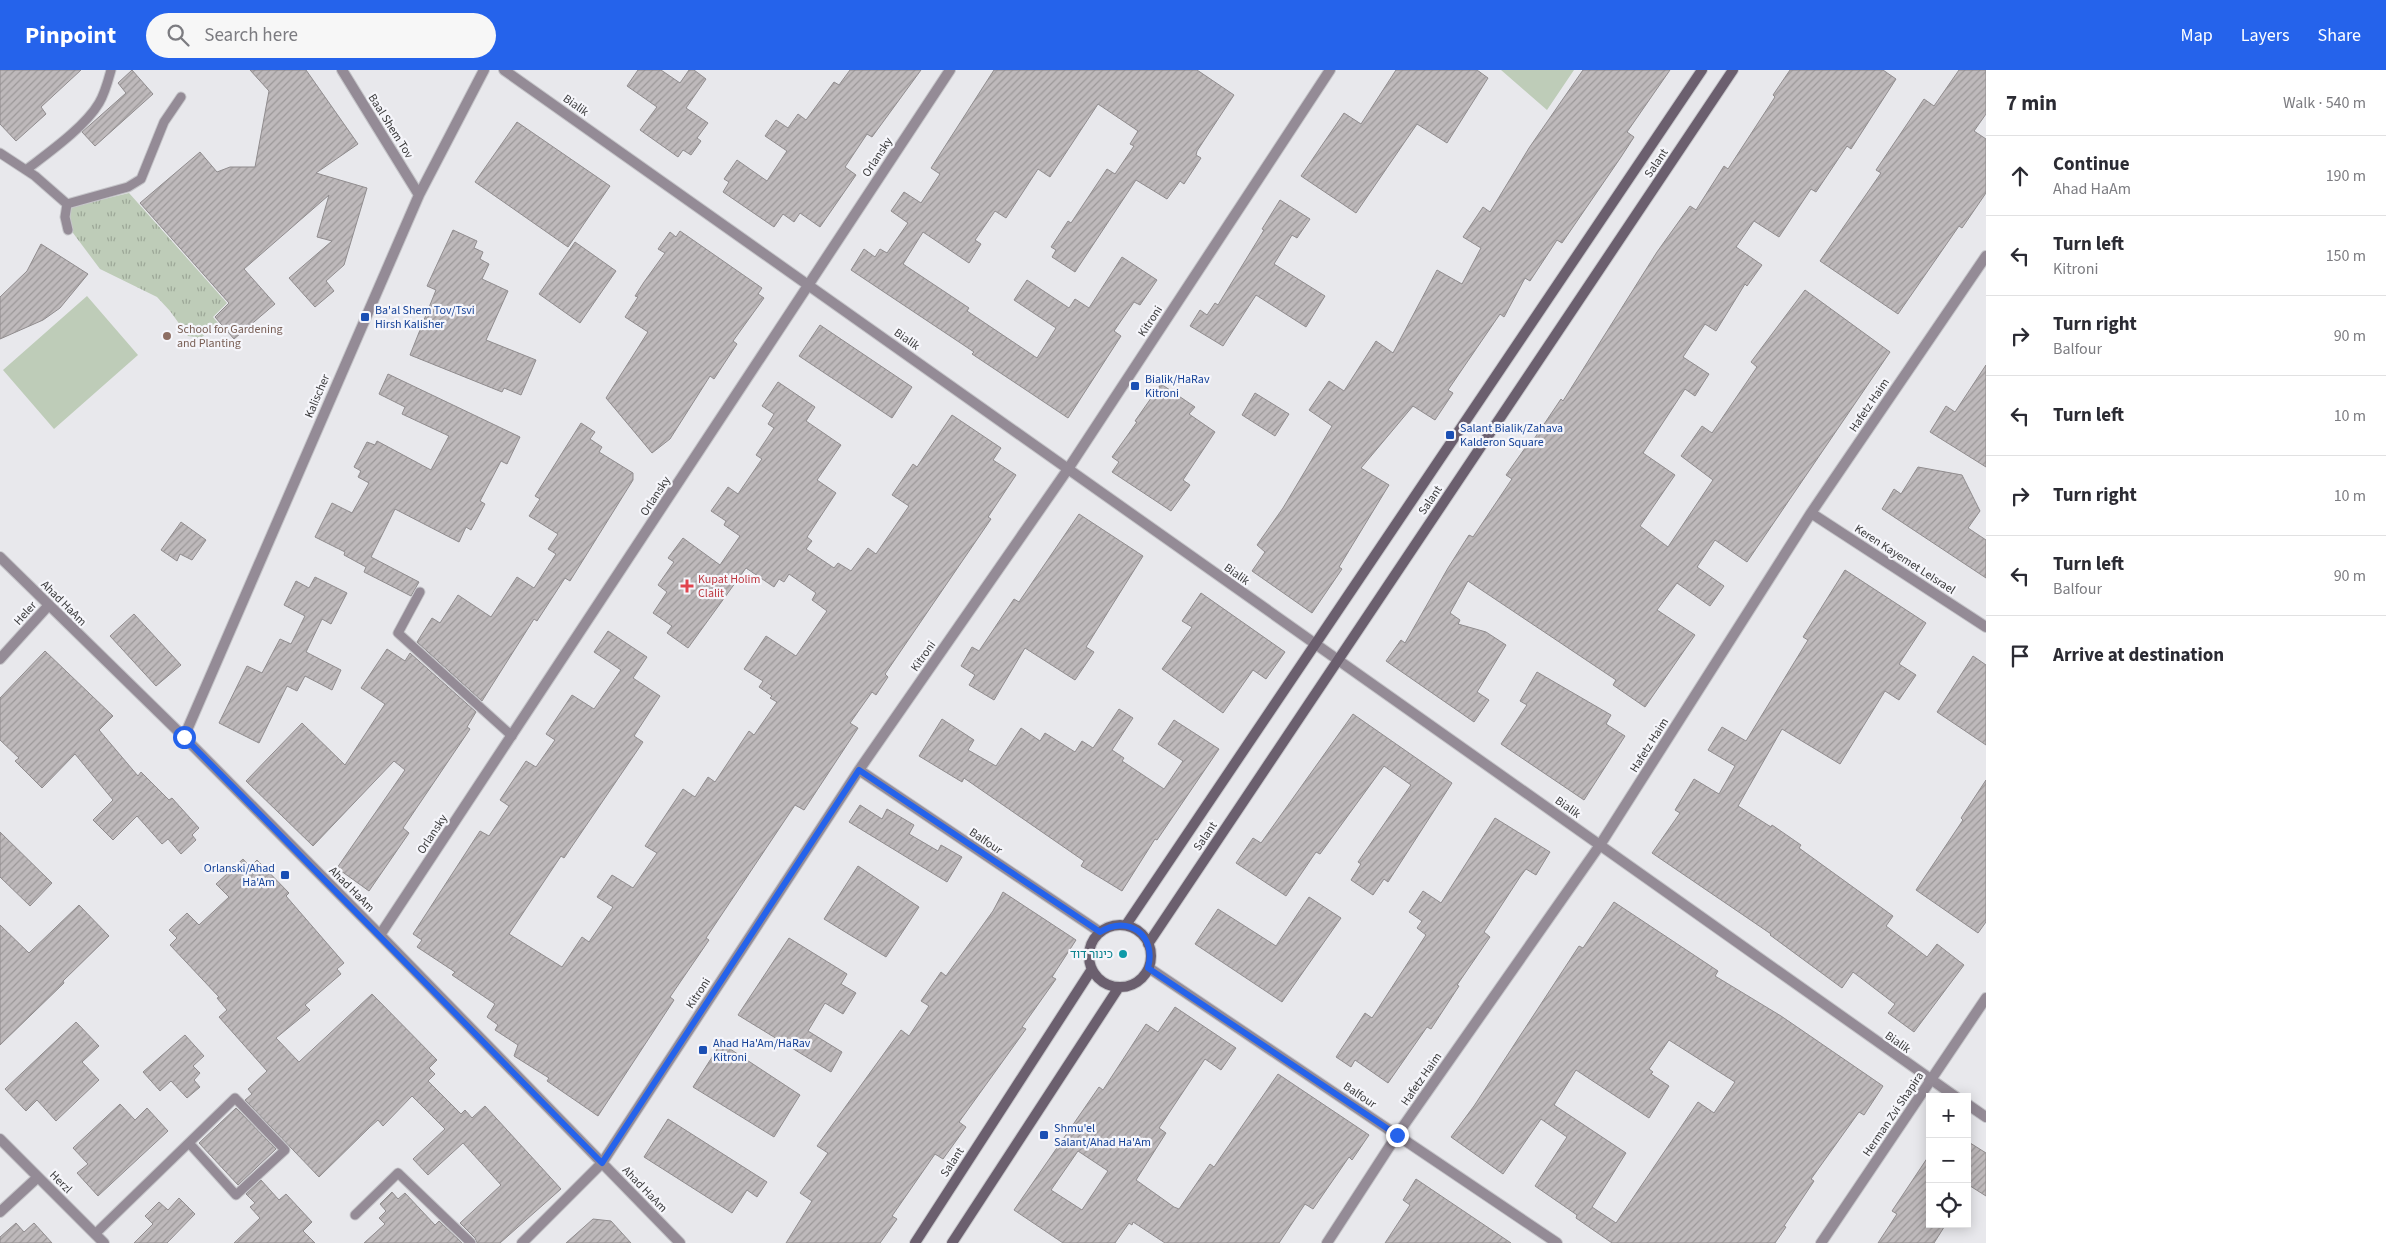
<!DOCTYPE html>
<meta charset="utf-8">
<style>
:root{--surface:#fff;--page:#f7f7f7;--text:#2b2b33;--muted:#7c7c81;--line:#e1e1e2;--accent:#2563eb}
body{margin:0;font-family:"Source Sans 3","Noto Sans Hebrew",sans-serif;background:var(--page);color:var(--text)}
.controls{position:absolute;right:15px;bottom:15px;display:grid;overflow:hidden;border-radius:0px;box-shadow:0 2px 12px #0003}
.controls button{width:45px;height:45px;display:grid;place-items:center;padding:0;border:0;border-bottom:1px solid var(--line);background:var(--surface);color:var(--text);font:25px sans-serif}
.stop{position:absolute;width:15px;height:15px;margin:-11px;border:4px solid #2563eb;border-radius:50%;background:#fff}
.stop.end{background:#2563eb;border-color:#fff;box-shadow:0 1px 5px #0008}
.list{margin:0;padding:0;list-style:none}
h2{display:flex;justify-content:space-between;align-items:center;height:65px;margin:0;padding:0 20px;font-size:21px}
h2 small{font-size:16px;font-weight:400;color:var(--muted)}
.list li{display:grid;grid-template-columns:32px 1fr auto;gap:15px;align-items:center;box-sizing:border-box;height:80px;padding:0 20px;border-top:1px solid var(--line)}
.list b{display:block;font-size:19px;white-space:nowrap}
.list p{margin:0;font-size:16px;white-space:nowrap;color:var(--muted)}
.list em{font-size:16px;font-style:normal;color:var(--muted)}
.icon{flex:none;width:28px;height:28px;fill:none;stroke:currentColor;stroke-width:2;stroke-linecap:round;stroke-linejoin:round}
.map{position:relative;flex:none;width:1986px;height:1173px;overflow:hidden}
header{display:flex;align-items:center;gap:30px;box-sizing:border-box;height:70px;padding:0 25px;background:var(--accent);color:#fff}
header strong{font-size:24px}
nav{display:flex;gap:28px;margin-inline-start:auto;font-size:18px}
.search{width:350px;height:45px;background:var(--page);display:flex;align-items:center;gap:12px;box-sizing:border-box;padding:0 18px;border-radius:28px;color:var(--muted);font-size:19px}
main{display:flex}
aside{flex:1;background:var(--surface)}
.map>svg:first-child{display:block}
</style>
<header>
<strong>Pinpoint</strong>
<div class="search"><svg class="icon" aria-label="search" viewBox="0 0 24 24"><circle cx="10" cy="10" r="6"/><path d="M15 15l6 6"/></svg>Search here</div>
<nav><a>Map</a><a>Layers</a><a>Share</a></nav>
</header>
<main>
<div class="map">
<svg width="1986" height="1173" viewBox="0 0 1986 1173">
<defs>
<pattern id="grass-tufts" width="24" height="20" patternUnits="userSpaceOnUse" patternTransform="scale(1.25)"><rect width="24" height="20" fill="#beccb8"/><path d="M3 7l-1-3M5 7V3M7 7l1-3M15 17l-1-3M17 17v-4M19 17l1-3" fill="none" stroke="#9ca797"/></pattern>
<pattern id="building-hatch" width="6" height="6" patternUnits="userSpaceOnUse" patternTransform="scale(1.25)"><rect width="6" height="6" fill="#beb9bb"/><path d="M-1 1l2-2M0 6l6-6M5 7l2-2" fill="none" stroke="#9c9899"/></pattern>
</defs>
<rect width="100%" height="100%" fill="#e8e8ec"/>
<path fill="url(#grass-tufts)" d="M129 123 227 233 213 247 218 253 201 268 188 266 170 241 157 227 100 199 70 159 67 147 71 137Z"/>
<path fill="#beccb8" d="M1501 0H1574L1547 40Z
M87 226 138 285 54 359 3 300Z"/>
<path fill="url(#building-hatch)" stroke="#908c8e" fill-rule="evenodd" d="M0 0H81L41 37 46 44 16 71 0 54Z
M132 0 153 24 95 76 82 62 126 23 118 13Z
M250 0H306L358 74 316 103 367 118 344 195 326 211 334 221 315 237 289 208 332 171 317 167 329 125 244 199 275 234 234 269 215 247 229 233 140 133 200 82 217 102 230 97H255L269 21Z
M638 0H661L680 13 689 0H694L706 9 686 38 708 53 697 68 701 71 691 85 683 80 678 87 640 60 657 37 627 16Z
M850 0H921L872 67 867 64 845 97 856 105 820 157 800 143 794 152 783 144 774 157 723 122 729 112 724 109 737 90 767 111 787 81 765 66 776 50 788 58 798 44 806 50 834 12 839 15Z
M994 0H1197L1234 25 1197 81 1196 85 1201 88 1184 114 1180 111 1167 129 1136 110 1075 202 1052 187 1056 180 1051 177 1068 151 1071 153 1107 99 1115 104 1134 76 1130 74 1138 61 1098 34 1050 107 1038 99 1006 148 995 141 975 170 981 174 969 193 923 162 903 194 969 238 967 241 1037 288 1056 258 1014 230 1027 210 1069 238 1075 229 1089 238 1122 187 1157 210 1140 235 1134 232 1114 261 1121 266 1068 348 972 284 974 282 851 200 864 179 875 187 880 179 887 183 908 153 891 141 904 122 921 133 940 104 931 98Z
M1396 0H1477L1488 8 1447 73 1417 54 1356 143 1301 106 1344 43 1361 54Z
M1583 0H1670L1627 62 1634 67 1621 87 1562 173 1557 170 1530 211 1525 208 1504 247 1500 244 1448 320 1453 323 1435 350 1413 336 1361 398 1389 415 1339 497 1342 499 1312 543 1252 501 1265 482 1257 475 1283 438 1332 356 1309 340 1329 311 1344 321 1376 271 1393 283 1437 200 1462 214 1481 178 1463 167 1483 137 1490 142 1529 78Z
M1790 0H1883L1896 9 1851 79 1847 76 1816 122 1811 119 1779 167 1754 151 1736 177 1762 195 1747 216 1745 214 1716 261 1705 254 1683 287 1709 304 1695 326 1685 319 1643 383 1675 405 1640 456 1668 477 1713 410 1681 386 1702 356 1712 363 1757 297 1751 292 1805 220 1890 282 1747 492 1715 470 1697 497 1724 516 1710 536 1677 513 1657 540 1695 565 1645 637 1613 615 1616 610 1468 511 1450 543 1460 550 1458 554 1486 562 1506 575 1477 622 1489 630 1474 652 1386 591 1401 570 1405 573 1448 498 1469 465 1473 467 1512 409 1506 405 1528 374 1530 375 1561 329 1563 331 1657 182 1690 136 1696 140 1724 96 1728 99 1775 27 1773 25Z
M1959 0H1986V44L1974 61 1986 69V123L1962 158 1959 156 1898 244 1820 191 1881 103 1876 100 1924 29 1934 36Z
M517 52 610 116 568 177 475 112Z
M1280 130 1310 149 1297 168 1292 165 1274 194 1325 226 1306 257 1256 225 1223 276 1190 256 1200 240 1207 245 1215 233 1218 235 1264 160 1262 159Z
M453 160 477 171 474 178 483 182 480 189 489 194 482 209 508 221 486 270 536 290 521 325 504 318 502 322 410 285 436 220 427 216Z
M680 161 762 218 758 224 764 228 733 271 737 274 714 309 710 306 670 369 652 383 606 328 648 262 625 247 638 227 635 226 644 212 665 183 658 179 670 162 676 167Z
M575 172 616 201 580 253 539 224Z
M41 174 88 204 60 238 43 250 0 269V227L27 201Z
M820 255 912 317 892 348 799 286Z
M1986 295V397L1930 362 1946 336 1955 342Z
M388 304 520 367 507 394 501 391 480 431 485 434 471 460 466 457 459 472 395 439 371 487 419 512 411 526 364 502 366 497 344 485 345 482 315 467 332 433 352 443 369 413 358 407 361 401 354 397 367 372 375 375 377 371 431 400 449 366 402 344 405 337 379 324Z
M778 312 815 337 806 351 841 375 817 410 836 423 807 467 812 471 806 479 834 498 838 493 851 501 868 478 876 484 909 436 892 425 913 394 917 397 952 345 1001 378 993 390 1016 405 988 447 991 449 885 604 888 607 876 625 872 622 850 653 858 658 804 740 795 735 706 868 709 870 670 927 674 930 598 1046 547 1011 549 1008 514 986 518 975 495 960 498 955 487 947 495 934 452 905 455 902 417 877 422 870 413 864 480 761 489 766 509 736 500 730 526 691 536 697 555 670 546 664 572 625 594 639 621 600 594 582 608 561 647 587 633 608 660 626 634 666 643 672 564 788 561 786 509 864 562 897 582 867 589 872 613 837 597 827 612 805 633 818 657 783 645 776 683 719 695 727 708 707 715 712 749 661 754 665 777 632 770 628 772 626 759 617 763 611 744 599 766 566 796 586 827 541 812 530 816 523 789 504 784 512 779 509 774 517 746 498 688 578 667 563 672 556 653 543 667 522 658 515 674 492 668 488 683 468 720 495 740 466 724 455 726 451 711 441 728 417 738 424 762 389 756 385 774 358 768 354 774 344 762 336Z
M1161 314 1195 337 1189 344 1215 362 1183 410 1190 415 1171 441 1112 402 1119 392 1112 387 1137 352 1135 351Z
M1255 323 1289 344 1275 366 1242 345Z
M581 353 595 362 590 369 602 377 599 382 633 403V410L570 511 565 508 537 551 534 549 482 631 417 572 432 548 440 553 458 525 491 547 517 507 534 518 556 484 548 479 558 464 529 446 540 429 535 426Z
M1918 397 1962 405 1980 441 1968 458 1986 470V508L1882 439 1894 419 1901 424Z
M1079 444 1143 486 1086 577 1094 582 1075 610 1025 578 994 630 969 615 975 605 961 596 972 577 979 581 1014 529 1019 532Z
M181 452 206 470 192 490 180 484 177 491 161 480Z
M1845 500 1926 553 1899 594 1916 605 1899 630 1885 621 1840 694 1782 659 1738 736 1771 757 1772 755 1801 775 1799 778 1893 846 1886 856 1927 887 1937 874 1964 895 1914 962 1888 943 1895 934 1853 902 1842 918 1770 865 1771 864 1652 783 1680 743 1675 740 1694 709 1719 724 1735 696 1708 680 1722 657 1746 671 1808 570 1803 567Z
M315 507 347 523 331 554 322 549 306 582 341 600 332 620 305 606 297 621 287 616 259 673 219 653 247 596 262 603 280 569 291 574 305 546 284 535 296 511 309 518Z
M1201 523 1285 582 1266 609 1253 600 1223 643 1162 599 1192 557 1182 551Z
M134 544 181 595 156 616 110 566Z
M387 579 405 591 410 583 476 642 467 657 470 659 403 758 409 763 369 821 337 798 405 700 394 691 313 776 246 711 302 653 345 695 385 634 361 618Z
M45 581 113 646 99 660 138 706 141 702 169 730 172 728 199 758 192 765 196 770 181 784 168 769 162 774 137 746 113 770 93 750 113 730 75 684 42 718 15 691 19 688 0 670V628Z
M1973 586 1986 595V675L1937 642Z
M1537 602 1611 645 1606 654 1625 666 1584 730 1501 674 1527 635 1520 631Z
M1119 639 1133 648 1112 680 1124 688 1122 691 1164 719 1183 691 1158 674 1174 650 1219 679 1157 770 1155 769 1122 821 1081 796 1084 791 964 708 962 712 919 686 942 649 974 670 968 680 996 696 1021 658 1040 671 1045 663 1075 682 1082 671 1093 678Z
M1353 644 1452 713 1388 812 1384 809 1373 825 1351 810 1361 794 1358 792 1411 715 1384 696 1320 784 1316 782 1286 826 1236 793 1253 768 1261 773Z
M1986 710V852L1978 863 1916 820 1963 750 1961 748Z
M860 735 882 749 887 739 914 755 909 764 938 781 941 775 962 787 947 812 849 752Z
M1495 748 1550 782 1536 805 1526 799 1520 807 1484 862 1490 867 1457 915 1459 916 1431 959 1427 957 1388 1013 1355 990 1351 997 1336 987 1365 943 1372 948 1426 865 1417 858 1422 851 1409 842 1423 821 1441 833Z
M0 762 52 813 30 836 0 807Z
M243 789 250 797 257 790 289 823 286 826 344 893 337 899 341 904 305 935 310 940 276 968 299 992 372 924 437 990 429 998 435 1004 428 1011 461 1044 465 1040 472 1048 485 1036 561 1119 500 1173H477L475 1168 460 1153 501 1115 463 1073 428 1105 413 1089 445 1059 412 1026 383 1056 378 1050 370 1057 319 1107 245 1030 252 1024 248 1019 267 1001 219 947 227 940 217 928 219 927 170 875 177 868 169 860 187 843 199 855 229 827 216 814Z
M858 796 919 837 886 887 824 849Z
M1003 822 1076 870 1052 907 1056 909 1022 957 1026 959 959 1052 966 1057 943 1089 935 1084 892 1146 897 1149 880 1173H786L812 1131 800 1123 828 1083 817 1076 901 960 909 966 929 936 921 931 941 902 946 906 993 841Z
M1309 827 1341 848 1282 932 1195 874 1218 839 1276 876Z
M1614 832 1718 901 1715 906 1781 946 1883 1016 1864 1045 1859 1042 1811 1109 1814 1111 1784 1156 1786 1157 1775 1173H1612L1576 1148 1577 1145 1535 1116 1567 1067 1541 1049 1503 1104 1451 1067 1474 1036 1579 876 1583 878ZM1669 970 1735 1012 1714 1043 1698 1032 1616 1153 1592 1137 1626 1083 1554 1035 1576 1000 1649 1048 1669 1016 1651 1004 1653 1002 1649 999Z
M79 835 109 866 63 911 64 913 0 975V855L29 883Z
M789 868 847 904 841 914 856 923 843 944 825 933 808 961 842 982 831 1002 738 945Z
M1175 937 1236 978 1221 1000 1205 989 1159 1058 1166 1063 1136 1110 1174 1137 1179 1139 1210 1094 1214 1097 1278 1004 1369 1065 1352 1090 1349 1087 1313 1139 1305 1134 1279 1173H1165L1133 1152 1132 1155 1129 1153 1115 1173H1063L1014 1140 1099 1017 1103 1020 1146 954 1158 962ZM1078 1081 1108 1101 1082 1140 1051 1120Z
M76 952 99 976 82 992 99 1010 56 1051 37 1030 26 1041 5 1019Z
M185 965 204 986 193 996 200 1003 194 1010 200 1017 187 1028 171 1011 160 1021 143 1002Z
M721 973 800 1025 774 1067 693 1017Z
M120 1034 135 1050 147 1038 168 1061 98 1126 77 1103 88 1094 73 1078Z
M236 1038 276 1079 238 1115 199 1073Z
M668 1049 767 1112 757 1127 747 1120 732 1143 644 1087Z
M1967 1071 1986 1083V1126L1967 1114Z
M1930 1084V1154H1946L1934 1173H1878L1897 1144 1892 1141Z
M1416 1109 1511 1173H1385L1410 1135 1403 1130Z
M261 1110 279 1130 286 1124 312 1152 303 1161 315 1173H234L260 1148 250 1137 255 1133 246 1124Z
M392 1122 398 1129 405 1123 435 1155 439 1151 462 1173H364L385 1154 379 1148 386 1141 380 1134Z
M179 1128 195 1144 167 1173H134L153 1154 145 1146 159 1132 168 1140Z
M593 1149 611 1151 631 1173H566Z
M16 1153 24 1162 34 1153 52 1173H0V1167Z"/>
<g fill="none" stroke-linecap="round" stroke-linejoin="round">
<g stroke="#c5c5c9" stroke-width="11">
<path id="lane" d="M0 83 35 106 67 134 65 147 68 160
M26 100C48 83 85 57 99 33 105 23 108 11 111 0
M67 134 128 117 141 109 164 52 181 27
M420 522 398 563 512 666
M355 1145 398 1103 471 1173
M95 1164 235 1028 285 1080 236 1125 189 1073"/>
</g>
<g stroke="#c5c5c9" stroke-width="12">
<path id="street" d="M342 0 419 125
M504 0 1956 1027
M1811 443 1986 557
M0 487 184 667 380 865 680 1173
M0 589 48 536
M184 667 419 125 484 0
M859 700 1100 862
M380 865 950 0
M1149 898 1557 1173
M1967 1034 1986 1047
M0 1069 104 1173
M0 1142 38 1107
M522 1173 602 1093 859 700 1068 399 1330 0
M1327 1173 1397 1065 1600 775 1811 443 1986 186
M1821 1173 1986 928"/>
</g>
<g stroke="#c5c5c9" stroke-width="12">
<path id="secondary" d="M1126 855 1702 0
M1089 886a31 31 0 1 1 62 0a31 31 0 1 1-62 0Z
M1148 874 1733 0
M915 1173 1092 899
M952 1173 1119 917"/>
</g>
<use href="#lane" stroke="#948b96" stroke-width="9"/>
<use href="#street" stroke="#948b96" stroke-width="10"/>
<use href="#secondary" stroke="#6b5f6e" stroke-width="10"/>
</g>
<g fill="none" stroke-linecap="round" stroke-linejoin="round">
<path stroke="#2563eb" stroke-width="6" d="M184 667 602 1093 859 700 1100 862C1128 844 1157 865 1148 898L1397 1065"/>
</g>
<g fill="#1a4fb4" stroke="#f5f5fa" stroke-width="2">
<rect x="360" y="242" width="10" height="10" rx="2.5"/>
<rect x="1130" y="311" width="10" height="10" rx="2.5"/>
<rect x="1445" y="360" width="10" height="10" rx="2.5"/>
<rect x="280" y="800" width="10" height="10" rx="2.5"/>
<rect x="698" y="975" width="10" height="10" rx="2.5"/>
<rect x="1039" y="1060" width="10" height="10" rx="2.5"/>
</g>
<circle fill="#8d6e63" stroke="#f5f5fa" stroke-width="2" cx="167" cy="266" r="5"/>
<path fill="#e0444e" stroke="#f5f5fa" stroke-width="2" d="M684.5 508.5h5v5h5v5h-5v5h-5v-5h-5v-5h5z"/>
<circle fill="#0f9aa8" stroke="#f5f5fa" stroke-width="2" cx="1123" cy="884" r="5"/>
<g text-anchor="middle" stroke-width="4.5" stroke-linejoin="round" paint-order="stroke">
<g font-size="12" fill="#3b3b3c" stroke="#f5f5fa">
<text transform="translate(576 35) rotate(35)" y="4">Bialik</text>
<text transform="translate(391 56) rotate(58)" y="4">Baal Shem Tov</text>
<text transform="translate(877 87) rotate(-57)" y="4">Orlansky</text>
<text transform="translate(1656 93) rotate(-56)" y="4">Salant</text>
<text transform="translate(1150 251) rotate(-57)" y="4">Kitroni</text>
<text transform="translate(907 269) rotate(35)" y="4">Bialik</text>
<text transform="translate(317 326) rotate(-67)" y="4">Kalischer</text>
<text transform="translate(1869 335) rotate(-56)" y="4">Hafetz Haim</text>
<text transform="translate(655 426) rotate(-57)" y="4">Orlansky</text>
<text transform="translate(1430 430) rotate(-56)" y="4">Salant</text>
<text transform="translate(1905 489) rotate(33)" y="4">Keren Kayemet LeIsrael</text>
<text transform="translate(1237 504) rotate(35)" y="4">Bialik</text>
<text transform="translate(64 533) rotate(45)" y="4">Ahad HaAm</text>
<text transform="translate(25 543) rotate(-48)" y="4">Heler</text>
<text transform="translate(923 586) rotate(-55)" y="4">Kitroni</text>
<text transform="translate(1649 675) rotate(-58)" y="4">Hafetz Haim</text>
<text transform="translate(1568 737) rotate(35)" y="4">Bialik</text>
<text transform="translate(432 764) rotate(-57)" y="4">Orlansky</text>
<text transform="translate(1205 766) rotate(-56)" y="4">Salant</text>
<text transform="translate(986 771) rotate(34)" y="4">Balfour</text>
<text transform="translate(352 819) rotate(45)" y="4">Ahad HaAm</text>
<text transform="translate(698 923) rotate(-57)" y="4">Kitroni</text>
<text transform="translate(1898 972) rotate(35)" y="4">Bialik</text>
<text transform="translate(1421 1009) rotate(-55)" y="4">Hafetz Haim</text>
<text transform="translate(1360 1025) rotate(34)" y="4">Balfour</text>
<text transform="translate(1893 1044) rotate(-56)" y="4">Herman Zvi Shapira</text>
<text transform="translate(952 1092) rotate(-57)" y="4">Salant</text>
<text transform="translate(61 1112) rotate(45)" y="4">Herzl</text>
<text transform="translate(645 1119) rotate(46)" y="4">Ahad HaAm</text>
</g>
<g font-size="12" fill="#164399" stroke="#f5f5fa" text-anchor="start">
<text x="375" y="244">Ba'al Shem Tov/Tsvi<tspan x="375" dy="14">Hirsh Kalisher</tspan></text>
<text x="1145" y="313">Bialik/HaRav<tspan x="1145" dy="14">Kitroni</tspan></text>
<text x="1460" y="362">Salant Bialik/Zahava<tspan x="1460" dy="14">Kalderon Square</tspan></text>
<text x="275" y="802" text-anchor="end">Orlanski/Ahad<tspan x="275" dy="14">Ha'Am</tspan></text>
<text x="713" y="977">Ahad Ha'Am/HaRav<tspan x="713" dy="14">Kitroni</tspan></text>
<text x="1054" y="1062">Shmu'el<tspan x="1054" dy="14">Salant/Ahad Ha'Am</tspan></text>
</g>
<g font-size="12" fill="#785e54" stroke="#f5f5fa" text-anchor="start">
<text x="177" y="263">School for Gardening<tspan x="177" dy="14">and Planting</tspan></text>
</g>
<g font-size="12" fill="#be3a42" stroke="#f5f5fa" text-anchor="start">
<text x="698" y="513">Kupat Holim<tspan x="698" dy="14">Clalit</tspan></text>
</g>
<g font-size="12" fill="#0d838f" stroke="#f5f5fa" text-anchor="end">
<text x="1113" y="888">כינור דוד</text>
</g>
</g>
</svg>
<div class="controls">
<button>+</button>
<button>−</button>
<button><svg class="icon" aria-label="locate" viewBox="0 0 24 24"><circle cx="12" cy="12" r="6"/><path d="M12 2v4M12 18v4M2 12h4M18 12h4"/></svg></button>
</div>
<div class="stop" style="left:184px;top:667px"></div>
<div class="stop end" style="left:1397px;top:1065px"></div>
</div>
<aside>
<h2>7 min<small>Walk · 540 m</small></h2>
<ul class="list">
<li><svg class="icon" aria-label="ahead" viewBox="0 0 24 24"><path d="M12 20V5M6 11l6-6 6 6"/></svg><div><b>Continue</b><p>Ahad HaAm</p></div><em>190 m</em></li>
<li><svg class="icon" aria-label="left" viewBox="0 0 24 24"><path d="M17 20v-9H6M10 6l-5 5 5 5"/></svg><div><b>Turn left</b><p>Kitroni</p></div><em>150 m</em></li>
<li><svg class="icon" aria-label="right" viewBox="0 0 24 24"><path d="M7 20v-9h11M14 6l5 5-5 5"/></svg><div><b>Turn right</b><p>Balfour</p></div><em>90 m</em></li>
<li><svg class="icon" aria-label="left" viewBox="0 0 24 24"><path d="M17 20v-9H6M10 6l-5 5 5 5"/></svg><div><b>Turn left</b></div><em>10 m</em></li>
<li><svg class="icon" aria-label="right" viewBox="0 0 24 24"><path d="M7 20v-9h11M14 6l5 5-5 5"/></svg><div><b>Turn right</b></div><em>10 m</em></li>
<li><svg class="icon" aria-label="left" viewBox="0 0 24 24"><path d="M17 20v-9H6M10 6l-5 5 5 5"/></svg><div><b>Turn left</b><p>Balfour</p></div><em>90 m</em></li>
<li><svg class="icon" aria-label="arrive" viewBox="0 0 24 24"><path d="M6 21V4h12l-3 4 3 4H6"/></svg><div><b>Arrive at destination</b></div></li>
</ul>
</aside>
</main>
